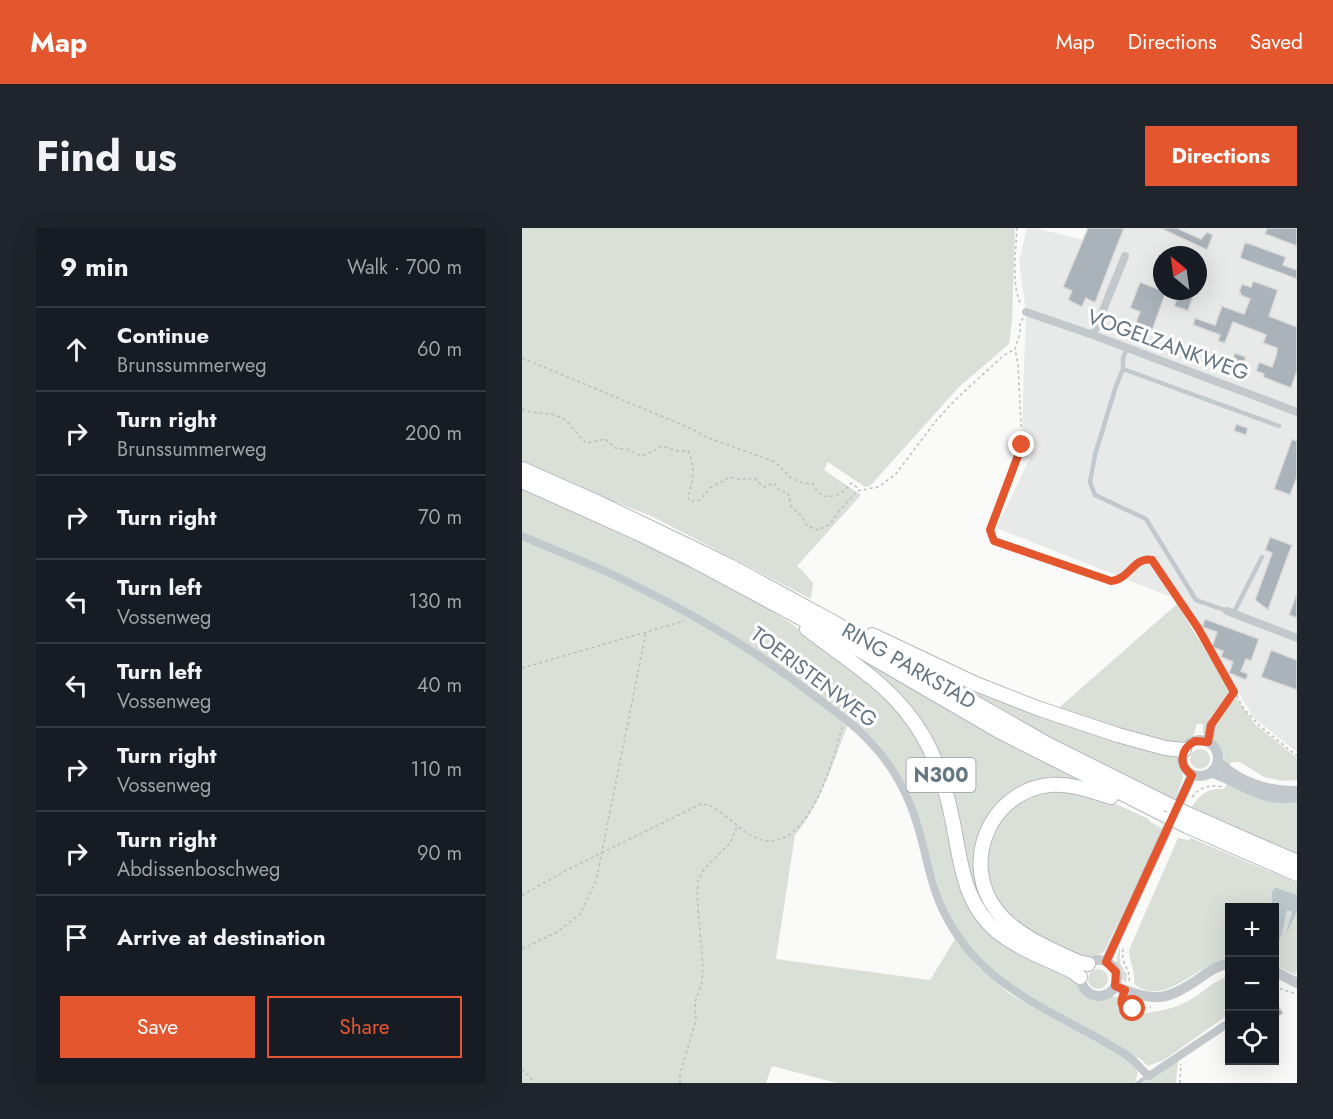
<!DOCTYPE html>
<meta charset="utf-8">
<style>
:root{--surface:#171b24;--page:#20242c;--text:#f1f3f6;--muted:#9ea1a6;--line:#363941;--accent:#e4572e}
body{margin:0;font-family:Jost,sans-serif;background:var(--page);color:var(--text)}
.controls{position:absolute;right:18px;bottom:18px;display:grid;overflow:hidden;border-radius:0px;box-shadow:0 6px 24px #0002}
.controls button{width:54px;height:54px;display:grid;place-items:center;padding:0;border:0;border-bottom:2px solid var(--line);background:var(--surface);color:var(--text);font:30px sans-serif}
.compass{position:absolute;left:631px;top:18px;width:54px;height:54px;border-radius:50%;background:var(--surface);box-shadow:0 6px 24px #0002;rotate:331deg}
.stop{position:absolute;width:18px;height:18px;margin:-14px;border:4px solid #e4572e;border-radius:50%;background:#fff}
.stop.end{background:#e4572e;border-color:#fff;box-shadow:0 2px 6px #0008}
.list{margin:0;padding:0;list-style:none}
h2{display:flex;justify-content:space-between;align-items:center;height:78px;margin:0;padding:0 24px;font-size:26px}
h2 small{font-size:20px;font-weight:400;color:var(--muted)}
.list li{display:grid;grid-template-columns:39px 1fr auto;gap:18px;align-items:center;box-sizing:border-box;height:84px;padding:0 24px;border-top:2px solid var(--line)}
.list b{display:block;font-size:22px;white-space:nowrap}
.list p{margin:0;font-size:20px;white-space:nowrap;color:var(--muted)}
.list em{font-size:20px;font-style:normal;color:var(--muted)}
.actions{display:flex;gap:12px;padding:18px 24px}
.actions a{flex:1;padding:14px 0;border:2px solid var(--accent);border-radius:0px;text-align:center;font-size:21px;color:var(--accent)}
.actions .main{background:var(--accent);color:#fff}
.icon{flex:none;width:33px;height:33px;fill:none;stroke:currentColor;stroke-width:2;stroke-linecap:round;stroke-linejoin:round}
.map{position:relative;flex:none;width:775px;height:855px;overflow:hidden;border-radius:0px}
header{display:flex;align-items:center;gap:36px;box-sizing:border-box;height:84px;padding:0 30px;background:var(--accent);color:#fff}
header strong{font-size:28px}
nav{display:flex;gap:33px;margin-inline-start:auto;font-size:21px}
.intro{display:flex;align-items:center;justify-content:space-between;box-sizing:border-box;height:144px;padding:0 36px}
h1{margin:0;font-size:42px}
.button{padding:15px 27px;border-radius:0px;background:var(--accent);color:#fff;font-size:21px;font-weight:700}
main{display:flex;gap:36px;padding:0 36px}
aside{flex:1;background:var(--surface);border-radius:0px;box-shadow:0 6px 24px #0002}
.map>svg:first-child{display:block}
</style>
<header>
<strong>Map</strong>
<nav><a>Map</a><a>Directions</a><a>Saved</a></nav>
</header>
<div class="intro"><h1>Find us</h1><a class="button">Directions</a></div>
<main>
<aside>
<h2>9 min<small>Walk · 700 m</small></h2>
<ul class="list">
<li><svg class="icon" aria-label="ahead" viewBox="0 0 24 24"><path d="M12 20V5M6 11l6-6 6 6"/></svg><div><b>Continue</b><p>Brunssummerweg</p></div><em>60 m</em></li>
<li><svg class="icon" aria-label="right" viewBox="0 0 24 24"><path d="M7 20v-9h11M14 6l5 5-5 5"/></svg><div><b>Turn right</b><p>Brunssummerweg</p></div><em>200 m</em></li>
<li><svg class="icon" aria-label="right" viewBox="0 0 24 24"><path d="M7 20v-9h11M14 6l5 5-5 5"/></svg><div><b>Turn right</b></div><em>70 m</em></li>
<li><svg class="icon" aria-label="left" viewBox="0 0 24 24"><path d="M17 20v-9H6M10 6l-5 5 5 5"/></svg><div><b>Turn left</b><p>Vossenweg</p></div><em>130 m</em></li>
<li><svg class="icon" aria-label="left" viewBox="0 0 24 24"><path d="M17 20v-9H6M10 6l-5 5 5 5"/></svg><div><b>Turn left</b><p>Vossenweg</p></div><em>40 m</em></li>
<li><svg class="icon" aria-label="right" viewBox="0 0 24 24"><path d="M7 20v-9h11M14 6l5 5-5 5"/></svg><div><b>Turn right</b><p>Vossenweg</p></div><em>110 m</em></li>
<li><svg class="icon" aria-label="right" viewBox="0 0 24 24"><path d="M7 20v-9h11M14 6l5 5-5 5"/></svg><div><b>Turn right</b><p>Abdissenboschweg</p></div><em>90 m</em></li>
<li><svg class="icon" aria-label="arrive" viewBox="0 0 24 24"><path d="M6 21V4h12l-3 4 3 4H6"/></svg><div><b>Arrive at destination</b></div></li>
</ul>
<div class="actions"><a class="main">Save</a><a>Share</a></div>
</aside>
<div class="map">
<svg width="775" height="855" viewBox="0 0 775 855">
<rect width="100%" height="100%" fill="#fafaf8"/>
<path fill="#e8e9e9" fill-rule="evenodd" d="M505 0H514L561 12 565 0H775V524L732 490 662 374 474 300 514 218 500 201 504 84 497 33ZM640 27H676V63H640Z"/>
<path fill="#dadfd7" d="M0 0H493L490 93 487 116 437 159 348 258 343 259 306 234 302 242 339 267 275 338 279 341 291 355 289 371 131 289 0 236Z
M0 258 106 306 242 378 324 431 360 460 407 524 458 689 554 752C564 782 578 767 598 769L597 781 603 785C625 787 653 782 671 770 684 762 693 752 707 748V786L642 832 626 838 616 829 614 830 533 783 479 750 450 721 434 700 420 672 393 580 343 504 254 444 326 497C311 534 299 576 273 607L254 731 408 752 433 711 456 739 488 766 608 833 616 844 613 855H315L250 838 244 855H0Z
M655 376 708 462 711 471H715L733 496 775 530V552L761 553 742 549 718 534H710L706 538 692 512 691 505 681 506V496H675L671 509 657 518 532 484Z
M303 408 416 474 459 502 578 561 558 557 485 572 455 637 495 713 454 674 398 498Z
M361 416 523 488 577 508 657 527 661 550 653 572 552 526Z
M668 531a10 10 0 1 1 20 0a10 10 0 1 1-20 0Z
M706 554 775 572V629L674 584 669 580C678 566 685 560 702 561Z
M526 560 585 572 627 591V593L641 601 582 724 570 730H554L501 702 468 665 463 617 489 576Z
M656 610 666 612 669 610 775 655V667L753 659 750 664V679L708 680 707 729C699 733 690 736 681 741 662 752 635 775 612 756 614 743 607 734 607 722Z
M765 682 770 684 764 704 775 684V741L773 747 753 737 752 722 760 706Z
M598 718V735L605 747 604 755C592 744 593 732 598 718Z
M566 751a10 10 0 1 1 20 0a10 10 0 1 1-20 0Z
M656 833 654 855H621Z"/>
<path fill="#bbc7cb" d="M753 659 775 667V684L763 708 770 684 765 682 760 706 753 722 752 680 750 679V664Z"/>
<path fill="#aab3b9" stroke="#dcdcda" stroke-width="1.5" d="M566 0H602L573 75 564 70 560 79 546 72 550 63 541 59Z
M638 0H655L679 11 685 4 691 7 685 22Z
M745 0H775V18L743 6Z
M723 14 764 29 761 37 775 42V51L718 30Z
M731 53 756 62 747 88 775 99V143L769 160 741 149 742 146 734 143 737 134 750 139 754 128 755 120 741 115 744 107 711 94 703 115 696 113 698 107 671 97 673 90 693 97 700 78 722 86 728 71 718 67 719 65 717 64 720 56 729 59Z
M618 54 644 64 630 103 613 97 618 84 608 80Z
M658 63H673L666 83 652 78Z
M713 125 724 129 721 136 725 137 723 143 708 137Z
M714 196 726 200 724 207 712 203Z
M770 211 775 213V249L768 267 752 261Z
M748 309 770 317 746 382 733 372 750 325 743 322Z
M774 367H775V390L767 387Z
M683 391 737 411 729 433 724 431 719 443 726 446 724 452 707 445 711 434 699 429 701 423 690 419 695 404 680 399Z
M749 422 775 432V462L739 449Z
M753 773 761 785 753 791Z"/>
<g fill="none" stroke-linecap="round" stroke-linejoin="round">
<g stroke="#b4b9bd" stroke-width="16">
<path id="trunk" d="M0 241 79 276 208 338 309 393 527 517 645 576
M0 253 116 305 173 333 329 417 477 503 649 590
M285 401C329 435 372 458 401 508 416 534 424 561 430 590 439 633 440 675 477 705 499 722 526 731 550 743L558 749
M350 407 454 456 515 480 596 507 643 520 662 522
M670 588 775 634
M665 598 775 646
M566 736 556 734C528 721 495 708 475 683 438 636 467 564 527 557 549 555 569 563 589 569"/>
</g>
<path stroke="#bbbfc2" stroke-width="1.5" stroke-dasharray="3 3" stroke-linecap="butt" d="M495 0C494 20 489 59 499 76
M501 90 498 96V105L493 121 496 136 500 217 468 302 470 310 479 317 589 353C604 352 610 337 622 331L633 333 676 401 722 481 738 498 775 528
M0 130 170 201 184 209 253 234 268 249 277 254 291 256C300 276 319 269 329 255L337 261
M0 181C11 187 25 183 38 189 49 194 55 208 65 215L83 211 93 220 104 221 117 227H123L140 218 155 223H166C173 235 172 256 165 268L168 273 178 272 188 260 208 249 219 252 232 250 242 259 252 255 257 262 266 265 269 278 281 290 285 298 296 302 308 296 317 283 335 263 356 259 373 247 413 194 433 172 481 128 493 121
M0 440 162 393
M694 488 711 465
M670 569C678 559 688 556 700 559
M0 667 45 642 179 576C192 575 213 597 225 605 282 642 310 537 320 499
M0 721 35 704 58 686 74 653 124 404
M601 721C598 736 609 741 607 753
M752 759 775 766
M599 771 600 778 605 782 629 779
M0 841 13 855
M158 855V846L174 792 173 774 180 754 181 738 175 667 176 653 182 641 208 615 215 599
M658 855 659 836"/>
<path stroke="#c3c8cc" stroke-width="4.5" d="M601 141V130L605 120
M705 383 674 372 624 291 573 267 568 254 573 227 594 158 601 141 757 198
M711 386 740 329
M616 855 626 848"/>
<path stroke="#c3c8cc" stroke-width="8" d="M504 84 571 107 775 184
M571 107 603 28
M0 308C36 324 73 337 108 355 172 386 233 422 290 466 310 481 332 496 349 515 373 540 389 572 398 606 406 635 410 664 426 692 465 764 538 785 603 826 613 832 618 841 627 848L708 794
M705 383 775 410"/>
<path stroke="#c3c8cc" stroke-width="10" d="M660 530a18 18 0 1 1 36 0a18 18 0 1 1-36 0Z
M686 514 689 497
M696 533C716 554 747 564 775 563
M690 545C723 555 736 575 775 569
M559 750a18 18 0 1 1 36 0a18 18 0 1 1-36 0Z
M584 734 670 547
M752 743 775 755
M593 758C632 774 643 774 678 750 687 743 696 737 708 735"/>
<use href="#trunk" stroke="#fff" stroke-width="14"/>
<g stroke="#b4b9bd" stroke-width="16" stroke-linecap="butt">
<path id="trunk-bridge" d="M645 576 670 588
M649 590 665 598"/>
</g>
<use href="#trunk-bridge" stroke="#fff" stroke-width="14"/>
</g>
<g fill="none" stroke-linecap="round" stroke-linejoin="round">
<path stroke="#e4572e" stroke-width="8" d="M500 217 468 302 472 313 589 353C607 352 612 328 630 332L676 400 712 464 689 497 686 514 673 513C658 521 656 537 670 547L584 734 594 744 593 758 603 762C600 770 596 777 605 782L611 781"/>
</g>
<g text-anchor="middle" stroke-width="6" stroke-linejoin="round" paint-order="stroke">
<rect fill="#fff" stroke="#939fa8" stroke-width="1.5" x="384.5" y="530" width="69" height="34" rx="4.5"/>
<g font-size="20" font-weight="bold" fill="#657683">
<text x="419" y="554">N300</text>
</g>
<g font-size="21" fill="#657683" stroke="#fff">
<text transform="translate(646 117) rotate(20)" y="7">VOGELZANKWEG</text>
<text transform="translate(387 438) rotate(30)" y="7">RING PARKSTAD</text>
<text transform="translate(292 449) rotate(37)" y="7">TOERISTENWEG</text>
</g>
</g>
</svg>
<div class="controls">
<button>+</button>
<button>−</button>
<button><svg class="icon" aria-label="locate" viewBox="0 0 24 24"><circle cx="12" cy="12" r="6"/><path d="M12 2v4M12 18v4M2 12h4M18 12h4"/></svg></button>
</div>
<svg class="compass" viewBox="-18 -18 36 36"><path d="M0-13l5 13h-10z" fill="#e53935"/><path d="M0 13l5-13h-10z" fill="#9ea1a6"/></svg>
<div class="stop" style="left:611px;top:781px"></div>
<div class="stop end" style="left:500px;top:217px"></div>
</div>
</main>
